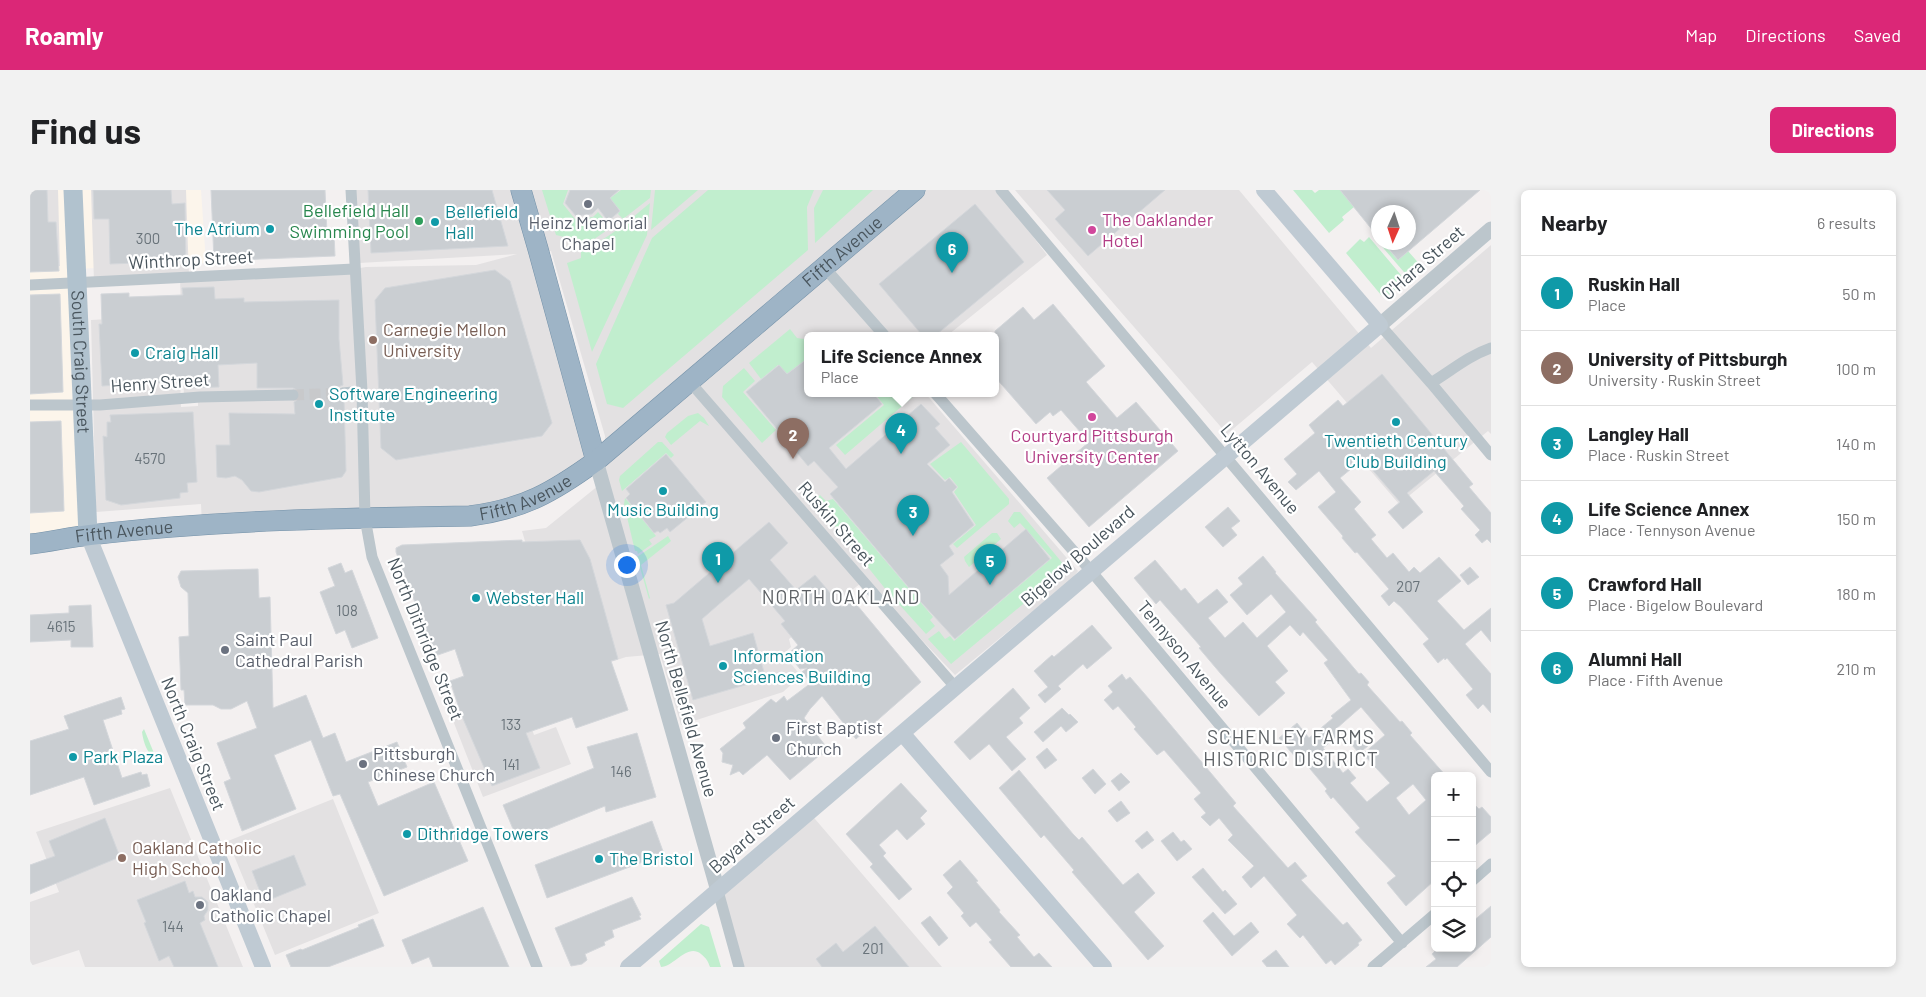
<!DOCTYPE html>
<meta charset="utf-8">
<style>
:root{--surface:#fff;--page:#f2f2f2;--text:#202124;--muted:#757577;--line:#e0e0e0;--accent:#db2777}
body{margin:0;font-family:Barlow,sans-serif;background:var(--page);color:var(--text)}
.controls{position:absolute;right:15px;bottom:15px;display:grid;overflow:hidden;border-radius:8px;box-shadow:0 2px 8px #0003}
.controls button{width:45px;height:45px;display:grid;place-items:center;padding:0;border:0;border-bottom:1px solid var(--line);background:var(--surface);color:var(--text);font:25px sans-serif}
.compass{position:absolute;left:1341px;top:15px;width:45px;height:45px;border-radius:50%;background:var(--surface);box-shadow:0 2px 8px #0003;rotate:183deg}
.you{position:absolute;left:596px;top:374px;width:18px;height:18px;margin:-12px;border:4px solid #fff;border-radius:50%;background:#1a73e8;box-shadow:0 0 0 8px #1a73e833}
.badge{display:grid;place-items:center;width:32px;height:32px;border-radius:50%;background:var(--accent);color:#fff;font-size:16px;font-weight:700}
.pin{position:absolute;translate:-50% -41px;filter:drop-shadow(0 1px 2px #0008)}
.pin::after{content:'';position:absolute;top:26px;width:18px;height:15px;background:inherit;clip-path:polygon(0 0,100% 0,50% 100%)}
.popup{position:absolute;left:774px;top:142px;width:195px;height:65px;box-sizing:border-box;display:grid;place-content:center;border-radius:8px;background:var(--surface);filter:drop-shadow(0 1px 4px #0005);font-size:16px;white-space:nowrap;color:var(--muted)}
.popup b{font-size:19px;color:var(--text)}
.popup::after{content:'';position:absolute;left:50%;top:100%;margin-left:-10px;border:10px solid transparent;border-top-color:var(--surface)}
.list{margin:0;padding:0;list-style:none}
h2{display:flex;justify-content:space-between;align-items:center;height:65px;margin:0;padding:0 20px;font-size:21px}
h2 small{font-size:16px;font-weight:400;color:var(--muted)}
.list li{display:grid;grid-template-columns:32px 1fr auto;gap:15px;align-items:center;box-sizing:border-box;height:75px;padding:0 20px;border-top:1px solid var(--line)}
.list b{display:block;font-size:19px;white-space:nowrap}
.list p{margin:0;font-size:16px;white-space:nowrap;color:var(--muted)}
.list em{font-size:16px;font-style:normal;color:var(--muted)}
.icon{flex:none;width:28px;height:28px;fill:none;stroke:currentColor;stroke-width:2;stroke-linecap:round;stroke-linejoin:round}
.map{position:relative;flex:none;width:1461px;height:777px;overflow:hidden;border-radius:8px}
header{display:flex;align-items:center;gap:30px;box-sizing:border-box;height:70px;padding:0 25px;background:var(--accent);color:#fff}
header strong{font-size:24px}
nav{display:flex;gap:28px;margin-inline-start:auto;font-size:18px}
.intro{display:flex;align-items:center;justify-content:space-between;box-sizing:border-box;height:120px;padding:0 30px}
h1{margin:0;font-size:35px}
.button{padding:12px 22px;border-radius:8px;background:var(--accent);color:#fff;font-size:18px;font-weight:700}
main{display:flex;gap:30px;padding:0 30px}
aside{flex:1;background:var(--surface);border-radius:8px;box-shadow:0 2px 8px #0003}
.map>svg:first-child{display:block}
</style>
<header>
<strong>Roamly</strong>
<nav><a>Map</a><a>Directions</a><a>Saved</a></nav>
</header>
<div class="intro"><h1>Find us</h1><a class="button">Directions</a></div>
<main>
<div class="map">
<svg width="1461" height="777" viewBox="0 0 1461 777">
<rect width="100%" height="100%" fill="#f3f0f0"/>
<path fill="#fcf5eb" d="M0 0H171L176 73 45 79 58 346 0 354Z"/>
<path fill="#e3e1e2" d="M0 0H28L30 76 0 78Z
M61 0H156L159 87 324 79 336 77 446 75 487 64 329 73 325 0H968L1017 65 918 145H777V203H895L1048 381 1042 389 925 485 835 390 759 449 761 457 753 464 771 486 753 502 651 535 630 464 596 467 535 487 492 341 516 338 574 291 575 246 521 61H510L566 271 486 316 172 335 171 314 66 322 61 130 148 125 151 217 168 216V207L154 208 150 88 64 92Z
M985 0H1209L1341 158 1461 55V244L1458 241 1369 314 1333 272 1353 255 1282 172 1197 244Z
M490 504 504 545 526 537 541 574 453 607 422 528Z
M140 598 213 777H55L49 760 0 776V712L29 702 6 642Z
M303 609 349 723 245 765 198 651Z
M779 622 912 777H709L688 701Z"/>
<path fill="#c1eece" d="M512 0H538L533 14 545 29 563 27 568 22 575 30 579 31 581 29 586 34 560 52 542 54 534 47 526 45Z
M591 0H621L620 8 593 29 588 24 590 20 579 9Z
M625 0H668L621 40Z
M678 0H784L777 17 778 60 593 218 577 214 566 174 622 48Z
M793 0H843L785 53 784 18Z
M1263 0H1282L1285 3 1289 0H1310L1324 17 1312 27 1314 30 1299 43Z
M620 13 617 45 562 162 537 73 551 68V60C578 50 598 31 620 13Z
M1339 47 1376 91 1355 108 1351 105 1316 63 1330 49 1334 52Z
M1349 53H1353L1368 70 1378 61 1392 77 1379 88Z
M760 139 767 148 774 149V171L757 184 748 175 731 189 719 173Z
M714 178 725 191 713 202 746 240 732 253 692 207 693 196Z
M844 203H885V205L815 265 806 255 854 215Z
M668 223 674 228 679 236 670 231 641 255 635 247 637 243 658 226Z
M628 252H632L644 265 641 268 636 263 592 301 589 290 590 286Z
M931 252 979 309V314L927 358 923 354 946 335 924 302 928 297 920 287 915 290 900 274Z
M790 305 796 311 803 309 903 427 900 430 905 436 896 444 857 401 784 310Z
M595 308 626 346 619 350 622 354 608 364 607 361H605L594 314Z
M984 322H990L1034 375V380L921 474 898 449 909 441 915 449 920 446 924 451 1022 368 990 333 984 338 978 331Z
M962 343H967L971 349 939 377 935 371 934 367Z
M638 346 641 351 611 375 620 408 619 409 607 367Z
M114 539 126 568C117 565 113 550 112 542Z
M671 734 679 737 691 777H680C678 771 676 768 671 764 657 753 644 777 631 777L629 771Z"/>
<path fill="#caced2" stroke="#d4d7db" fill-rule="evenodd" d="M0 0H17L18 32H26L29 81 0 82Z
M63 0H141L142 14 155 13 156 71 80 74 79 29H64Z
M181 0H295L297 43H304L305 66 184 71Z
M338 0H462L478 56 341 63Z
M540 0H589L580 8 590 21 578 31 568 18 562 24 546 26 535 13Z
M1017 0H1135L1058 66 1025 29 1035 20Z
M1310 0H1450L1368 70 1353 52H1378V22H1348V47Z
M945 14 994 72 906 145H892L849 94Z
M465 80 480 91 522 233 512 246 366 270 351 258 345 110 355 98Z
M184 97 185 109 214 108V112L309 110V149L313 195 308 197 306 203 307 208 314 210 316 281 312 287 229 302 221 301 212 290 205 286 196 288 187 287 186 255H200L199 223 265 224 264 212 270 208 269 201 263 198H227V173L188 175 189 197 157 198 156 191 72 196 69 134H72L71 104 99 103V107L153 105 152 98Z
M30 104 33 202 0 204V105Z
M1023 114 1075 176 1056 192 1087 228 1106 212 1148 261 1059 337 1017 288 1059 252 1031 220 1023 226 1020 222 1006 234 965 187V141L993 117 1004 130Z
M777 169V203H843L852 214 799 258 816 279 891 214 910 234 905 238 920 255 897 274 915 292 919 288 927 297 922 302 944 335 919 356 924 364 910 375 918 386 919 405 996 339 1020 369 925 449 891 412 800 304 808 297 784 271 778 276 716 202 749 175 757 184Z
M1352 184 1443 294 1439 297 1461 323V353L1457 349 1452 353 1445 345 1450 340 1431 319 1434 316 1404 281 1377 303 1393 322 1373 339 1358 322 1370 312 1333 269 1310 288 1331 312 1324 319 1346 345 1341 349 1357 368 1363 363 1379 382 1384 377 1390 383 1409 367 1431 391 1407 411 1434 440 1461 418V452L1451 440 1435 454 1461 484V523L1453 514 1448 519 1436 505 1443 499 1417 468 1415 470 1414 468 1408 473 1393 454 1399 449 1371 417 1364 411 1359 416 1351 406 1359 399 1327 362 1325 363 1312 348 1313 346 1288 317 1306 302 1289 281 1266 300 1258 292 1267 284 1254 269 1285 243 1279 235 1308 210 1313 216Z
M163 222 167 292 157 293 158 302 150 303V308L91 315 76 310 73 246 77 247V232H81L80 225Z
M31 231 34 321 0 323V232Z
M636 264 676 312 669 317 673 322 666 328 662 324 640 342 637 338 630 343 628 341 624 343 596 308 600 304 596 299Z
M1198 317 1210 331 1201 338 1207 345 1193 357 1175 337Z
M739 332 758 353 740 370 766 400 785 385 812 417 822 409 891 492 826 549 792 506 780 519 774 528 798 559 794 564 790 565 760 590 737 565 713 585 709 581 700 585 703 575 692 572 693 563 690 559 716 538 713 533 741 509 746 513 754 506 757 511 781 493 772 482 777 478 770 479 758 464 768 455 751 434 755 431 719 389 688 415 672 429 680 456 723 443 736 489 663 510 636 415 644 413Z
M492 350V352L550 350 560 369 588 469 581 471 598 520 546 538 542 527 496 543 510 578 462 596 431 524 420 491 434 486 425 459 405 466 366 362V358L372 355Z
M1233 366 1246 382 1245 383 1287 430 1285 432 1329 484 1331 483 1339 492 1337 495 1370 532 1372 531 1382 543 1380 545 1416 586H1405V690L1376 716 1357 693 1366 686 1325 642 1330 638 1303 607 1301 609 1295 601 1297 599 1275 573 1273 576 1249 548 1267 533 1279 548 1303 528 1301 526 1321 510 1294 473 1298 470 1273 442 1270 446 1260 435 1237 456 1258 481 1245 492 1255 503 1229 526 1191 484 1169 458 1171 457 1144 426 1130 410 1126 414 1104 388 1125 370 1151 401 1155 398 1168 414 1187 399 1198 412 1178 428 1195 448 1213 432 1227 448 1256 422 1241 404 1217 425 1200 405 1213 394 1208 388ZM1331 517 1355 545 1333 564 1360 593 1337 612 1320 593 1326 588 1318 579 1313 583 1293 558 1310 544 1306 539ZM1383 594 1396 610 1379 625 1366 608Z
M311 373 315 383 322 380 348 448 322 458 315 440 306 444 290 402 305 396 298 378Z
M1440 377 1449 387 1438 395 1430 385Z
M228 379 229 408 240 407 243 518 276 505 293 548 305 543 316 572 367 552 377 577 338 592 348 616 404 592 438 671 354 706 310 604 303 606 281 550 244 565 266 619 212 641 194 592 201 589 187 553 227 538 217 511 201 519H191L183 515H155L154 500H151L149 447 159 446 158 403 151 397 148 387 151 381Z
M61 415 63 457H41V450L0 452V425L39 423V416Z
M1062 435 1082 458 1057 479 1053 474 1028 496 1031 499 1015 513 1008 505 1018 497 1004 481 1022 465 1024 467Z
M1092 484 1096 490 1100 487 1119 509 1206 613 1203 616 1258 678 1265 672 1277 686 1271 690 1313 735 1317 732 1332 750 1328 753 1329 755 1305 775 1301 770 1296 774 1273 745 1270 748 1257 734 1267 725 1234 686 1221 698 1212 687 1224 676 1198 650 1203 645 1189 628 1180 636 1171 627 1176 623 1164 609 1171 603 1134 560 1127 565 1104 539 1106 537 1088 516 1083 520 1074 510 1083 502 1078 496Z
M983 498 1000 518 989 528 993 533 976 547 996 569 982 581 959 554 940 570 924 552Z
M91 507 95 519 91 520 92 524 73 530 92 588 111 582 112 585 117 584 120 596 64 615 54 587 0 605V551L39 539 34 526Z
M1032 518 1039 525 1040 524 1048 532 1036 542 1031 536 1013 552 1004 542Z
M607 543 626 607 576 622 575 616 488 651 473 615 564 578 557 557Z
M1330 546 1338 556 1329 563 1321 554Z
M1017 558 1027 570 1015 579 1006 567Z
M1063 579 1076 594 1065 604 1052 588Z
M989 580 1043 644 1049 650 1052 647 1093 695 1108 683 1125 703 1104 722 1134 756 1118 770 1042 682 1044 680 1014 645 1011 648 969 598Z
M1091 583 1100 592 1089 601 1081 591Z
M871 593 897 621 890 628 895 634 877 650 867 639 849 655 856 663 853 666 882 699 869 710 840 677 843 674 816 644Z
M1091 611 1100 623 1087 632 1078 621Z
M1442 612 1449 619 1452 617 1461 627V642L1442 658Z
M75 628 90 667 0 704V675L25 666 19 651Z
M622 631 634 664 517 708 505 675Z
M1117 641 1124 650 1112 659 1105 651Z
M1143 642 1151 652 1154 650 1162 659 1147 671 1131 651Z
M264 665 276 695 234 712 222 681Z
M930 670 948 691 946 692 970 720 969 722 990 745 987 747 1004 767 1009 763 1022 777H981L959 752 962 750 946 732 940 737 931 726 934 723 917 703 923 697 913 685Z
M1173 678 1193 702 1195 700 1207 714 1195 724 1162 687Z
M155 691 159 703 163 701 165 707H172L178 712V720L174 726 175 730 170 733 188 777H144L139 766 129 771 114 733 116 732 107 710Z
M602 707 611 725 609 726 611 729 582 740 584 747 574 752 575 755 555 764 557 770 552 774 541 776 525 738Z
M1461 716V747L1427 777H1396L1406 769 1402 764 1408 758H1442V732Z
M453 717 479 777H403L399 767 382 774 372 750Z
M1183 722 1204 746 1221 732 1229 742 1202 766 1173 731Z
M900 726 918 748 909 756 891 733Z
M343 729 354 756 298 777H261L256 765 271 759 272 760 329 737 328 735Z
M845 736 879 777H792L786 769 806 753 813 762Z
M1246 760 1259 777H1237L1232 771Z"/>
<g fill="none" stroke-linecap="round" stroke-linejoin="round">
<path stroke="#c8c9cb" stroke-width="11" stroke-dasharray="11 5.5" stroke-linecap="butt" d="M263 205 313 203"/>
<g stroke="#7592a9" stroke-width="21">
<g id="trunk">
<path d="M491 0 508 59 566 271"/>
<path id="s2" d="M0 354C20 352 40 347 60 345 186 330 313 328 440 326 494 319 523 302 566 271L885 0"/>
</g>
</g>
<path stroke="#bcc6cc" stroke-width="11" d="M321 0 332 201 335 328 342 367 507 777
M971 0 1461 582
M794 77 854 145
M0 95 324 79
M1350 135 1401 193 1461 265
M660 192 926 498
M1401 193C1421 181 1438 166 1461 158
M313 203 332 201
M905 203 1061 381 1372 753
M0 215H70L170 207 263 205
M1442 691 1461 674
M688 701 709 777
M1343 777 1405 724"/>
<path stroke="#bcc6cc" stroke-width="15" d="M1350 135 1461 39
M566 271 688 701"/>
<path stroke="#bfcad3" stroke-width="16" d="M58 345 233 777
M872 543 1074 777
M598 777 1350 135 1234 0"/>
<path stroke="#b1c2ce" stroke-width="19" id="s1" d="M43 0 58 345"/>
<use href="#trunk" stroke="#9eb4c6" stroke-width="20"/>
</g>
<g fill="#6b7280" stroke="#fff" stroke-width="2">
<circle cx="558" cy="14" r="5"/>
<circle cx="195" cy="460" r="5"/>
<circle cx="746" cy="548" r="5"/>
<circle cx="333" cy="574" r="5"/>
<circle cx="170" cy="715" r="5"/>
</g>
<circle fill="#2e9e5b" stroke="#fff" stroke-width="2" cx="389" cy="31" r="5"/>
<g fill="#0f9aa8" stroke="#fff" stroke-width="2">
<circle cx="405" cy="32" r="5"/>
<circle cx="240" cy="39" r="5"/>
<circle cx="105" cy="163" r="5"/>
<circle cx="289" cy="214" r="5"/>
<circle cx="1366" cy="232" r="5"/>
<circle cx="633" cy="301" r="5"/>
<circle cx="446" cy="408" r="5"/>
<circle cx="693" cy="476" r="5"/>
<circle cx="43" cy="567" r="5"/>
<circle cx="377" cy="644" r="5"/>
<circle cx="569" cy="669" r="5"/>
</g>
<g fill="#d1479c" stroke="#fff" stroke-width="2">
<circle cx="1062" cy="40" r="5"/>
<circle cx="1062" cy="227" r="5"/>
</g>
<g fill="#8d6e63" stroke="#fff" stroke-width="2">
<circle cx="343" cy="150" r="5"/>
<circle cx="92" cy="668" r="5"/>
</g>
<g text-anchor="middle" stroke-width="4.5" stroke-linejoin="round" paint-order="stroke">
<g font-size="15" fill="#69737a">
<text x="118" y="54">300</text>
<text x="120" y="274">4570</text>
<text x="1378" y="402">207</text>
<text x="317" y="426">108</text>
<text x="31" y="442">4615</text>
<text x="481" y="540">133</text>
<text x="481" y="580">141</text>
<text x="591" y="587">146</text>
<text x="143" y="742">144</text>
<text x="843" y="764">201</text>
</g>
<g font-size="18" fill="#27864d" stroke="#fff" text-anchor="end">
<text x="379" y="27">Bellefield Hall<tspan x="379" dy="21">Swimming Pool</tspan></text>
</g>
<g font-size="18" fill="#0d838f" stroke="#fff" text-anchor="start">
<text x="415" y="28">Bellefield<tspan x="415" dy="21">Hall</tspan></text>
<text x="230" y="45" text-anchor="end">The Atrium</text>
<text x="115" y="169">Craig Hall</text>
<text x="299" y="210">Software Engineering<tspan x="299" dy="21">Institute</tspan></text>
<text x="1366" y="257" text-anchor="middle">Twentieth Century<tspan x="1366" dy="21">Club Building</tspan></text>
<text x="633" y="326" text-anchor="middle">Music Building</text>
<text x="456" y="414">Webster Hall</text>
<text x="703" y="472">Information<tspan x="703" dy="21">Sciences Building</tspan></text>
<text x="53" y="573">Park Plaza</text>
<text x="387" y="650">Dithridge Towers</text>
<text x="579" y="675">The Bristol</text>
</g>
<g font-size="18" fill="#b23c85" stroke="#fff" text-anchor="start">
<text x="1072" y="36">The Oaklander<tspan x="1072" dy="21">Hotel</tspan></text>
<text x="1062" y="252" text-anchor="middle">Courtyard Pittsburgh<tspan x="1062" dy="21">University Center</tspan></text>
</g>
<g font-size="18" fill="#5b616d" stroke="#fff" text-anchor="start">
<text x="558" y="39" text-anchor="middle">Heinz Memorial<tspan x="558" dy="21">Chapel</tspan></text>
<text x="205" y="456">Saint Paul<tspan x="205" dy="21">Cathedral Parish</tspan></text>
<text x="756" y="544">First Baptist<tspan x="756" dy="21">Church</tspan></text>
<text x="343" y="570">Pittsburgh<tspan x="343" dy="21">Chinese Church</tspan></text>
<text x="180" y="711">Oakland<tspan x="180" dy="21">Catholic Chapel</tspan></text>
</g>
<g font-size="18" fill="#49555d" stroke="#fff">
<text dy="6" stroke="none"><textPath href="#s2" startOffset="904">Fifth Avenue</textPath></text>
<text transform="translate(161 70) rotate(-3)" y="6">Winthrop Street</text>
<text transform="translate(1393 73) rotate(-41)" y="6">O'Hara Street</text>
<text dy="6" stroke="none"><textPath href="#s1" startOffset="172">South Craig Street</textPath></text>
<text transform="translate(130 193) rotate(-4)" y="6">Henry Street</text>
<text transform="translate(1230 279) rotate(50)" y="6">Lytton Avenue</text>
<text dy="6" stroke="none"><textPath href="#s2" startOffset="500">Fifth Avenue</textPath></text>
<text transform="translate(806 334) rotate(49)" y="6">Ruskin Street</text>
<text dy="6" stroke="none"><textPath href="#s2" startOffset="95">Fifth Avenue</textPath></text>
<text transform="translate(1048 366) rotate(-41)" y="6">Bigelow Boulevard</text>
<text transform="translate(395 449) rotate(68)" y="6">North Dithridge Street</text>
<text transform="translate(1154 465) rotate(50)" y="6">Tennyson Avenue</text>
<text transform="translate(656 519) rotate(74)" y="6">North Bellefield Avenue</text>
<text transform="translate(163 554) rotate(68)" y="6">North Craig Street</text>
<text transform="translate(722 645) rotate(-41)" y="6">Bayard Street</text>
</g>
<g font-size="18" fill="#785e54" stroke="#fff" text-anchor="start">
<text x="353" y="146">Carnegie Mellon<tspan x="353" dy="21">University</tspan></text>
<text x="102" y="664">Oakland Catholic<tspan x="102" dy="21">High School</tspan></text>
</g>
<g font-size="19" letter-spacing="1" fill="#5d6165" stroke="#fff">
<text x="811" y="414">NORTH OAKLAND</text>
<text x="1261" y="554">SCHENLEY FARMS<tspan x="1261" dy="22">HISTORIC DISTRICT</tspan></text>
</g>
</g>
</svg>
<div class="controls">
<button>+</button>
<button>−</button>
<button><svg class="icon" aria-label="locate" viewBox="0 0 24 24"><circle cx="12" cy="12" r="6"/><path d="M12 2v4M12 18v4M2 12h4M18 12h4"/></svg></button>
<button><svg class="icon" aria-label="layers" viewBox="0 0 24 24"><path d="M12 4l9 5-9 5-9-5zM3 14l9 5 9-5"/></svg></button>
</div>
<svg class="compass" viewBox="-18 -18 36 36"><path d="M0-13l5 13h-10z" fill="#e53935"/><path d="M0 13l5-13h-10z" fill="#757577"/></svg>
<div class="you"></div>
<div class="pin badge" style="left:688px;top:393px;background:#0f9aa8">1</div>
<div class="pin badge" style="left:763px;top:269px;background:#8d6e63">2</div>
<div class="pin badge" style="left:883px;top:346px;background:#0f9aa8">3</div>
<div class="pin badge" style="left:871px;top:264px;background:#0f9aa8">4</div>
<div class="popup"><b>Life Science Annex</b>Place</div>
<div class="pin badge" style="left:960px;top:395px;background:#0f9aa8">5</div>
<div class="pin badge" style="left:922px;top:83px;background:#0f9aa8">6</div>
</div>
<aside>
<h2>Nearby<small>6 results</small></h2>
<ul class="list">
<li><span class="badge" style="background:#0f9aa8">1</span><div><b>Ruskin Hall</b><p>Place</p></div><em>50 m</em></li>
<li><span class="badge" style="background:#8d6e63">2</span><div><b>University of Pittsburgh</b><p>University · Ruskin Street</p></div><em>100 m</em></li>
<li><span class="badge" style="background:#0f9aa8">3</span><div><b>Langley Hall</b><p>Place · Ruskin Street</p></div><em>140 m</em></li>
<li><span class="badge" style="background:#0f9aa8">4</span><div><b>Life Science Annex</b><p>Place · Tennyson Avenue</p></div><em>150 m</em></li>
<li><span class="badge" style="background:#0f9aa8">5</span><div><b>Crawford Hall</b><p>Place · Bigelow Boulevard</p></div><em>180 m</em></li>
<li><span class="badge" style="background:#0f9aa8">6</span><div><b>Alumni Hall</b><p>Place · Fifth Avenue</p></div><em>210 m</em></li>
</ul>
</aside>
</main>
